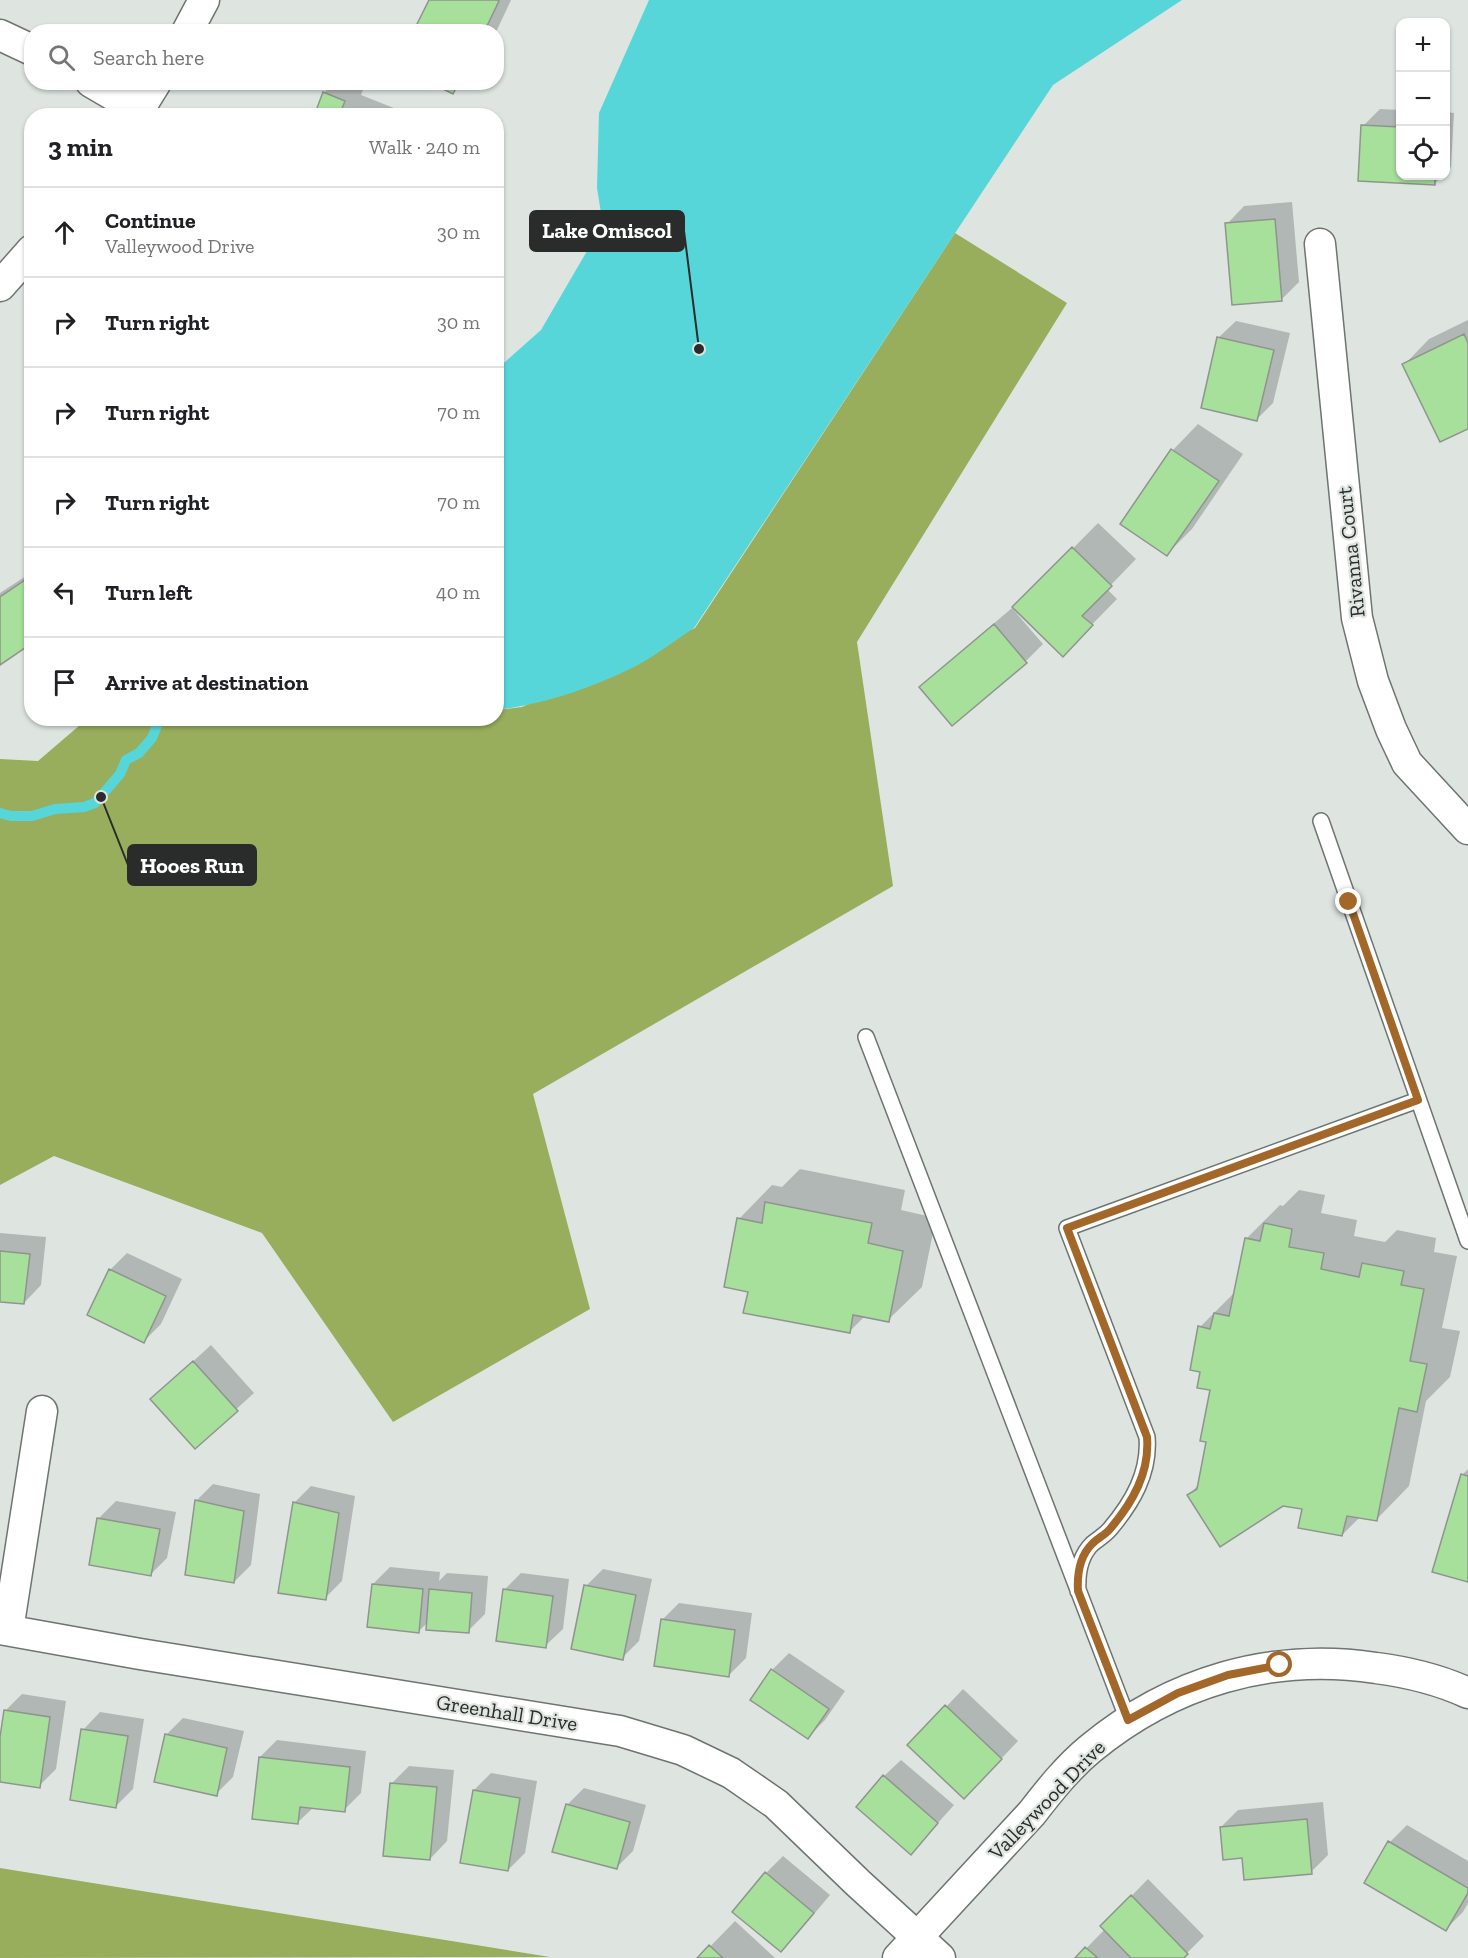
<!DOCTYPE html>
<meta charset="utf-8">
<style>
:root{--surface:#fff;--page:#f2f2f2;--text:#202124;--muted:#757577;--line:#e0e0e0}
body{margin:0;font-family:"Zilla Slab",serif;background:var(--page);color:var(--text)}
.controls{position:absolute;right:18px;top:18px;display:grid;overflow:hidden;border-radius:12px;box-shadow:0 2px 4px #0004}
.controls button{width:54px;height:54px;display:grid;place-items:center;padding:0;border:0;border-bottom:2px solid var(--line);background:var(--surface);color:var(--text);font:30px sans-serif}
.stop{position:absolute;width:18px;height:18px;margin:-14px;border:4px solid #a36829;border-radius:50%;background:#fff}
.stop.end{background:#a36829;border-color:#fff;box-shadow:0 2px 6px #0008}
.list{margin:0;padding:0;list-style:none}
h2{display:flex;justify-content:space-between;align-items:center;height:78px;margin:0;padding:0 24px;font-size:26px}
h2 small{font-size:20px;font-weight:400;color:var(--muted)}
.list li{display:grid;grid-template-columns:39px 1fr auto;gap:18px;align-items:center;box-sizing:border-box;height:90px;padding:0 24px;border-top:2px solid var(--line)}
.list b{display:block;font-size:22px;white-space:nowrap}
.list p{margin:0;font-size:20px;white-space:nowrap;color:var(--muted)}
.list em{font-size:20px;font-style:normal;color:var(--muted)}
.icon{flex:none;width:33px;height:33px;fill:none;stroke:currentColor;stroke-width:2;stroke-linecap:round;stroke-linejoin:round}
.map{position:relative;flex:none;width:1468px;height:1958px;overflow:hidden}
.search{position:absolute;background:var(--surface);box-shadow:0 2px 4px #0004;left:24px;top:24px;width:480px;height:66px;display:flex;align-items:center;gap:15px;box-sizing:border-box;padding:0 21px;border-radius:24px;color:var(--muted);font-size:22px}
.panel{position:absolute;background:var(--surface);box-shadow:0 2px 4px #0004;left:24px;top:108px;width:480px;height:618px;border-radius:24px}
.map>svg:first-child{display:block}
</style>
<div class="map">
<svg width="1468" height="1958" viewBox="0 0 1468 1958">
<rect width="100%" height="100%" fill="#dee5e1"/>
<path fill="#98ae5c" d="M955 233 1067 303 857 642 893 886 533 1094 590 1309 393 1422 262 1233 54 1156 0 1185V759L38 761 87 719 496 718 497 710 522 707 695 628Z
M0 1868 550 1957 0 1958Z"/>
<path fill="#57d6da" d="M649 0H1182L1053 85 694 628C674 641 654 657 632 668 589 689 544 704 497 710V369L541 330 594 239 601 213 597 188 599 113Z"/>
<path fill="#0003" d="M431 0H511L496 32H415Z
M335 82H366L361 95 414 116H315L324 93Z
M1380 109 1400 110V176H1442L1434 184 1360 180 1363 126Z
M1446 112 1454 113 1451 167 1446 172Z
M1292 202 1299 282 1282 299 1227 224 1244 206Z
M1468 320V427L1404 365 1429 339Z
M1236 321 1290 333 1273 403 1256 420 1218 338Z
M1198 424 1243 454 1192 529 1167 554 1122 524 1173 450Z
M1098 523 1136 559 1107 589 1117 599 1063 654 1015 607Z
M32 572V641L0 663V593Z
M1012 608 1043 644 1026 661 952 724 921 687 938 671Z
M800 1169 905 1190 901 1210 936 1218 922 1287 888 1320 865 1316 849 1332 749 1290 739 1219 772 1185 782 1187Z
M1299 1190 1325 1195 1321 1213 1357 1220 1354 1236 1385 1242 1397 1230 1436 1238 1434 1252 1457 1256 1442 1328 1460 1331 1450 1377 1426 1401 1409 1486 1376 1520 1360 1517 1342 1535 1304 1508 1189 1495 1199 1484 1208 1441 1212 1389 1202 1370 1200 1327 1233 1294H1235L1246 1239 1280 1205 1283 1206Z
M0 1233 46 1237 41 1285 24 1303 0 1300Z
M127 1253 182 1279 161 1324 144 1341 110 1270Z
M211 1345 254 1393 195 1447 152 1399Z
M1468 1469V1581L1462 1475Z
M213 1484 260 1494 251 1565 234 1582 196 1501Z
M311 1486 355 1496 342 1581 325 1598 294 1503Z
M116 1501 176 1512 167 1558 150 1575 99 1518Z
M390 1567 440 1572 439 1581 447 1573 488 1576 485 1614 468 1631 428 1622 419 1631 373 1584Z
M603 1569 652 1579 639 1641 622 1658 586 1586Z
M521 1573 569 1579 563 1629 545 1646 504 1590Z
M679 1603 752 1613 746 1658 729 1675 662 1620Z
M789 1653 845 1691 825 1720 808 1737 772 1670Z
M963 1689 1018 1741 981 1780 910 1745Z
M22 1694 66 1701 56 1769 39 1786 0 1780V1747L5 1711Z
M100 1712 144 1719 133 1789 116 1806 83 1730Z
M183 1718 244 1731 233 1777 216 1794 166 1735Z
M277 1740 366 1751 361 1793 344 1810 314 1807 297 1823 260 1757Z
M901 1760 954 1805 911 1853 884 1776Z
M409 1766 454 1770 447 1841 430 1859 392 1783Z
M491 1773 537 1781 525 1853 508 1870 474 1790Z
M584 1788 646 1805 633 1851 616 1868 567 1805Z
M1323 1802 1328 1855 1311 1872 1243 1856 1221 1827 1238 1810Z
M1407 1825 1468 1861V1903L1463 1912 1446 1929 1390 1842Z
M783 1856 830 1895 798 1933 781 1950 766 1873Z
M1148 1879 1204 1936 1182 1958H1077L1105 1929 1102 1926Z
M735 1921 775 1958H699Z"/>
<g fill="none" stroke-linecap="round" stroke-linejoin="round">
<path stroke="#57d6da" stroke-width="10" d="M0 813 11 816H32L55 809 84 807 95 803 120 774 126 760 139 753 152 738 160 718"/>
</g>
<path fill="#a6e09b" stroke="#90948f" stroke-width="1.5" d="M429 0H497L499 1 484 32H413Z
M429 82H459L453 94Z
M323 92 345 101 339 116H314Z
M1361 125 1400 127V176H1435V185L1358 181Z
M1275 219 1282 301 1232 305 1225 223Z
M1464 334 1468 343V429L1440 442 1402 364Z
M1217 337 1274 350 1257 421 1201 408Z
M1171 449 1219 481 1167 556 1120 524Z
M1072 547 1112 586 1082 616 1093 625 1063 657 1012 607Z
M31 576 32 643 0 665V597Z
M994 624 1027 663 952 726 919 687Z
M765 1202 872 1223 868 1243 903 1251 889 1322 853 1315 850 1333 743 1313 748 1292 724 1287 737 1218 762 1223Z
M1264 1223 1292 1229 1289 1247 1324 1253 1321 1269 1359 1277 1362 1263 1404 1271 1401 1285 1424 1289 1410 1361 1427 1364 1417 1412 1399 1408 1377 1521 1347 1516 1342 1536 1298 1528 1302 1509 1283 1506 1220 1547 1187 1495 1197 1489 1206 1442 1200 1441 1210 1390 1197 1388 1200 1372 1190 1370 1198 1326 1210 1329 1214 1313 1229 1316 1245 1238 1260 1241Z
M0 1251 30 1254 24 1304 0 1302Z
M109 1269 166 1296 144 1343 87 1315Z
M193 1361 238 1411 195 1449 150 1399Z
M1461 1474 1468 1476V1582L1432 1572Z
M195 1500 244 1511 234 1583 185 1575Z
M293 1502 339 1513 326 1600 278 1593Z
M97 1518 160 1529 151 1576 89 1565Z
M372 1584 423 1589 419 1633 367 1627Z
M584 1585 636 1595 623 1660 571 1649Z
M429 1589 472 1593 469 1633 426 1630Z
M503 1589 553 1596 546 1648 496 1641Z
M661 1619 735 1630 729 1677 654 1666Z
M771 1669 829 1709 808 1739 750 1700Z
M945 1705 1002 1759 964 1799 907 1745Z
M4 1710 50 1717 40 1788 0 1782V1737Z
M81 1729 128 1736 116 1808 70 1800Z
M165 1734 227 1748 217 1796 154 1782Z
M259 1757 350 1767 345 1812 300 1807 298 1824 252 1819Z
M883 1775 938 1823 911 1855 856 1807Z
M390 1783 437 1787 430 1860 383 1856Z
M473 1790 520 1798 508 1871 460 1863Z
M566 1804 630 1822 617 1869 552 1852Z
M1307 1819 1312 1874 1244 1880 1242 1858 1223 1860 1220 1827Z
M1388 1841 1468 1888V1893L1446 1931 1364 1883Z
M765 1872 814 1913 781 1952 732 1912Z
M1131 1895 1188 1954 1184 1958H1131L1100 1926Z
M709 1945 723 1958H697Z
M1085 1947 1098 1958H1075Z"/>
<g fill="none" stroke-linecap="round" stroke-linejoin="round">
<g stroke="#6e7470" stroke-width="18">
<path id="lane" d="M1321 821 1468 1241
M866 1037 1128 1720
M1078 1591C1077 1574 1079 1557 1092 1544 1098 1539 1105 1535 1110 1529 1132 1503 1150 1473 1147 1437L1067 1228 1418 1100"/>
</g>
<g stroke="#6e7470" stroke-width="33">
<path id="street" d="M187 32 204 0
M0 35 32 50
M91 82 139 110
M135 116 156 82
M1320 244 1357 618 1373 681 1391 729 1407 763 1468 829
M0 286 32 250
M0 1629 140 1654 620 1731 683 1750 731 1773 776 1804 858 1883 940 1958
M8 1630 42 1411
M898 1958 1032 1813C1049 1791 1068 1767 1090 1749 1171 1682 1271 1652 1376 1668 1407 1672 1440 1680 1468 1693"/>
</g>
<use href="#lane" stroke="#fff" stroke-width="15"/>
<use href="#street" stroke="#fff" stroke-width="30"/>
</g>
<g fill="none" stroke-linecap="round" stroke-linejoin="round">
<path stroke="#a36829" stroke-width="8" d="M1280 1665 1228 1675 1178 1693 1128 1720 1078 1591C1077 1574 1079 1557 1092 1544 1098 1538 1105 1535 1110 1529 1132 1503 1150 1473 1147 1437L1067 1228 1418 1100 1349 902"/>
</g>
<g text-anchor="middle" stroke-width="4.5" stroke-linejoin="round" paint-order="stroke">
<g font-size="21" fill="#292c2a" stroke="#dee5e1">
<text transform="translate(1351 552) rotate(-96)" y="7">Rivanna Court</text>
<text transform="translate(507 1713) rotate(9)" y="7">Greenhall Drive</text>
<text transform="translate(1047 1800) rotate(-46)" y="7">Valleywood Drive</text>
</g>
</g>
<path fill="none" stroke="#292c2a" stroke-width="2" d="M699 349L684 231M101 797L128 865"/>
<g fill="#292c2a" stroke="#dee5e1" stroke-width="2">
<circle cx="699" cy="349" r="6"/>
<circle cx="101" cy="797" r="6"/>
</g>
<g fill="#292c2a" stroke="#292c2a" stroke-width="2">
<rect x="530" y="211" width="154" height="40" rx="6"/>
<rect x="128" y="845" width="128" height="40" rx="6"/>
</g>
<g font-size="22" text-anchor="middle" font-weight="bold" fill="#fff">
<text x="607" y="238">Lake Omiscol</text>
<text x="192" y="873">Hooes Run</text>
</g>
</svg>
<div class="controls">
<button>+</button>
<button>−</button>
<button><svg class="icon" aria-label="locate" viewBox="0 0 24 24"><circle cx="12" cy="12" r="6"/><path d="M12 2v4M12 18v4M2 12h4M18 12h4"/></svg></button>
</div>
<div class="stop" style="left:1280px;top:1665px"></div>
<div class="stop end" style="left:1349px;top:902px"></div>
<div class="search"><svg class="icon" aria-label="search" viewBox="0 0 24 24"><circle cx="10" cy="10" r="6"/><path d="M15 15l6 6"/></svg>Search here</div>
<section class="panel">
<h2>3 min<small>Walk · 240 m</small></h2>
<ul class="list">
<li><svg class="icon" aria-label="ahead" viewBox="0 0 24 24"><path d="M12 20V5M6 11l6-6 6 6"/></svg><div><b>Continue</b><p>Valleywood Drive</p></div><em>30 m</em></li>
<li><svg class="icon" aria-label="right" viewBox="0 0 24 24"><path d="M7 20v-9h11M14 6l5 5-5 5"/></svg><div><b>Turn right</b></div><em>30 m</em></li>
<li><svg class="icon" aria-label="right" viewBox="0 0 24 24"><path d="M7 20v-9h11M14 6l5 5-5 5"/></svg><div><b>Turn right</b></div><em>70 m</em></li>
<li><svg class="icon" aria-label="right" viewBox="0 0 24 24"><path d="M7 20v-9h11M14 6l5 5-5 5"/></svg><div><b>Turn right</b></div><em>70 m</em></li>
<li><svg class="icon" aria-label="left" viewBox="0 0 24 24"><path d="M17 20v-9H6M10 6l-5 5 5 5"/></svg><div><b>Turn left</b></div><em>40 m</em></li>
<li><svg class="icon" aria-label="arrive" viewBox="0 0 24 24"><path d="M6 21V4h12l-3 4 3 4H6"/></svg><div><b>Arrive at destination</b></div></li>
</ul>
</section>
</div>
